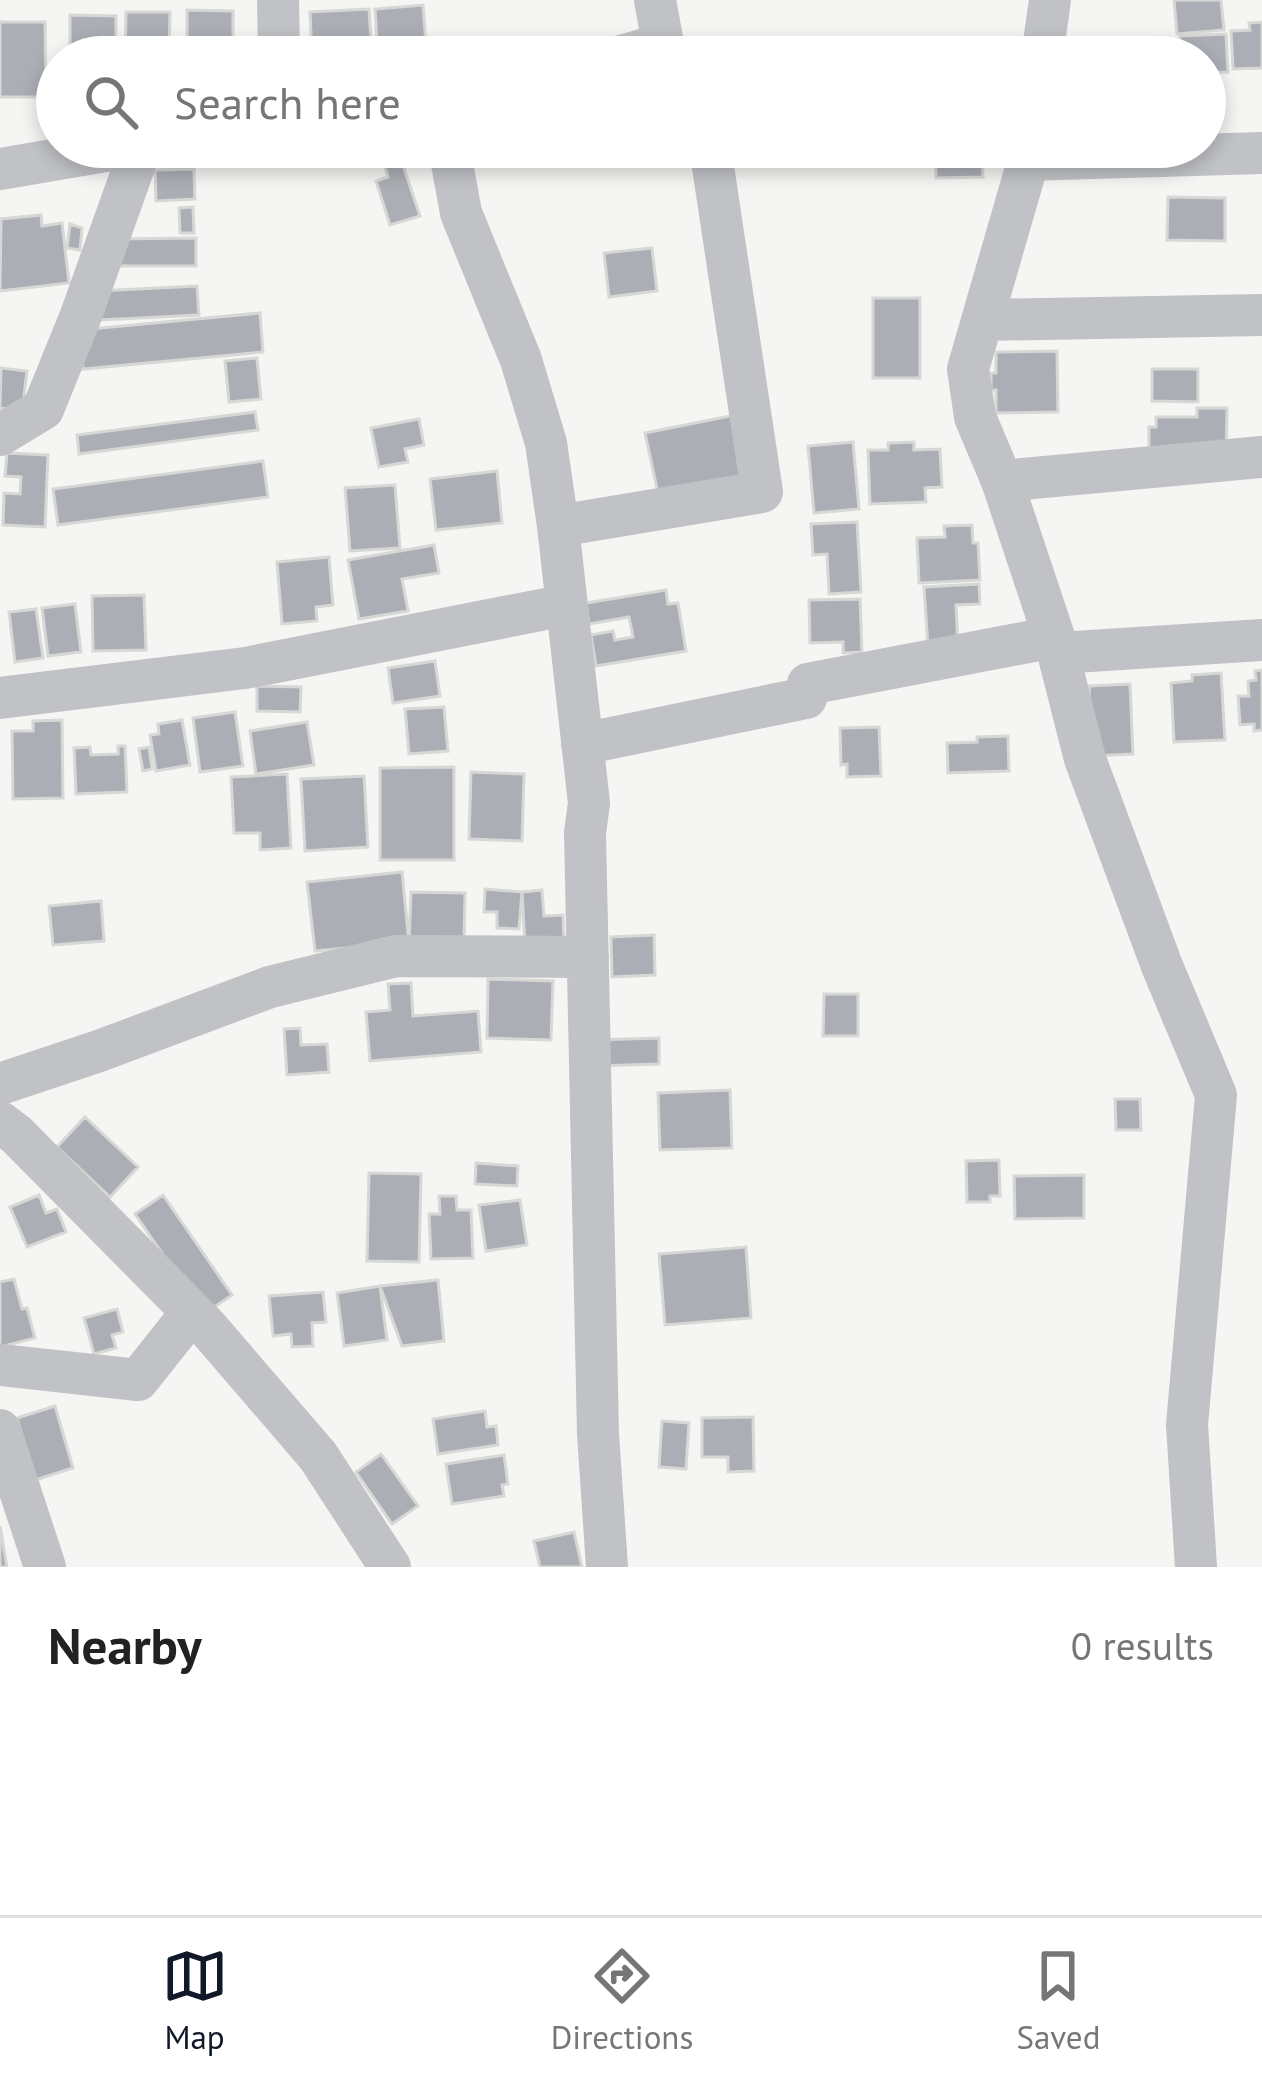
<!DOCTYPE html>
<style>
:root{--surface:#fff;--page:#f6f6f6;--text:#222;--muted:#767676;--line:#e0e0e0;--accent:#111827}
body{margin:0;font-family:"PT Sans",sans-serif;background:var(--page);color:var(--text)}
.list{margin:0;padding:0;list-style:none}
h2{display:flex;justify-content:space-between;align-items:center;height:156px;margin:0;padding:0 48px;font-size:51px}
h2 small{font-size:39px;font-weight:400;color:var(--muted)}
.icon{flex:none;width:66px;height:66px;fill:none;stroke:currentColor;stroke-width:2;stroke-linecap:round;stroke-linejoin:round}
.map{position:relative;flex:none;width:1262px;height:1567px;overflow:hidden}
.search{position:absolute;background:var(--surface);box-shadow:0 6px 18px #0003;left:36px;right:36px;top:36px;height:132px;display:flex;align-items:center;gap:30px;box-sizing:border-box;padding:0 42px;border-radius:66px;color:var(--muted);font-size:45px}
.sheet{height:348px;background:var(--surface)}
nav{display:flex;justify-content:space-around;align-items:center;box-sizing:border-box;height:168px;border-top:3px solid var(--line);background:var(--surface);font-size:33px;color:var(--muted)}
nav a{display:grid;justify-items:center;gap:6px}
nav .on{color:var(--accent)}
.map>svg:first-child{display:block}
</style>
<div class="map">
<svg width="1262" height="1567" viewBox="0 0 1262 1567">
<rect width="100%" height="100%" fill="#f5f6f3"/>
<path fill="#abafb5" stroke="#d7d7d5" stroke-width="3" d="M1174 0H1221L1224 30 1177 34Z
M423 5 427 57H378L375 9Z
M369 9 372 57H324L323 53H312L310 12Z
M187 10 233 11V57H187Z
M126 12H170L169 57H125Z
M70 15 116 16V57H70Z
M0 22H45L46 97H0Z
M1262 22V68L1233 69 1231 31 1250 30 1249 23Z
M1226 34 1228 72 1205 73V57H1181L1180 36Z
M985 38 1000 39 999 54 1025 57H984Z
M925 147H982L983 177 936 178 935 148Z
M402 162 420 216 390 225 376 181 388 177 385 167Z
M194 169 195 199 156 201 155 170Z
M1168 197 1225 198V241L1167 240Z
M193 207 194 233H180L179 208Z
M41 215 42 226 62 223 69 283 0 291 1 219Z
M70 224 82 228 80 250 67 248Z
M196 238V266H114V239Z
M652 248 657 291 609 297 604 253Z
M197 286 199 315 100 320 98 291Z
M873 298H920V378H873Z
M260 313 263 352 83 369 79 330Z
M1057 351 1058 412 996 413V390H991V373H996V352Z
M257 358 261 399 229 402 225 361Z
M1 368 27 371 22 411 0 408Z
M1152 369H1198V402L1152 401Z
M1197 408H1227L1226 458 1149 449V427H1156V417H1197Z
M255 412 258 430 79 454 77 435Z
M735 415 749 476 658 493 645 433Z
M419 419 424 445 405 449 408 462 379 467 371 428Z
M853 442 859 509 814 513 808 446Z
M914 442V450L940 449 942 487 925 488 926 502 870 504 868 450H888V443Z
M7 453 48 455 45 527 3 525 4 493 20 494 21 477 5 476Z
M263 461 268 497 58 525 53 489Z
M497 471 502 523 436 530 430 479Z
M395 485 400 548 350 551 345 488Z
M857 522 861 592 829 594 827 554 813 555 811 524Z
M972 525 973 543H978L980 580 919 583 917 538 945 537 944 526Z
M434 545 439 573 402 579 408 611 359 619 348 560Z
M329 557 333 605 316 607 317 621 282 624 277 562Z
M979 584 980 604 956 605 958 646 928 648 924 587Z
M666 590 668 604 678 603 686 651 596 666 591 635 613 631 615 640 633 637 629 617 589 624 586 603Z
M144 595 146 650 93 651 92 596Z
M860 599 862 652 843 653V642L810 643 809 600Z
M75 604 81 652 48 656 42 608Z
M36 609 43 658 15 662 9 612Z
M435 661 440 696 393 703 388 668Z
M1262 670V730L1254 731V724L1240 725 1238 696H1249L1248 681 1256 680 1255 671Z
M1221 673 1225 740 1174 742 1171 683 1192 681V675Z
M1130 684 1133 754 1092 756 1089 686Z
M257 686 301 687 300 712 257 711Z
M444 707 448 751 409 754 405 709Z
M235 712 243 766 200 772 193 718Z
M62 720 63 798 13 799 12 731H33V721Z
M182 720 190 765 156 771 150 735 159 734 158 724Z
M307 722 314 765 256 774 250 731Z
M879 727 881 776 847 777V764L841 765 840 728Z
M1008 736 1009 771 948 773 947 743 977 742V737Z
M118 746H125L127 792 76 794 74 748 90 747 91 755 118 754Z
M149 747 152 769 143 771 139 749Z
M454 767V860H380V768Z
M471 772 524 774 522 841 469 839Z
M287 774 291 848 260 850V833H234L231 777Z
M364 776 368 847 305 851 301 779Z
M402 872 409 942 315 951 307 882Z
M485 889 522 892 519 929 497 928V912H484Z
M542 890 544 916 563 915 564 943 525 945 522 892Z
M411 892 465 893 464 944 409 942Z
M101 901 104 941 53 945 49 906Z
M654 935 655 975 612 977 611 937Z
M488 979 553 981 551 1040 487 1038Z
M411 983 413 1016 478 1011 481 1052 370 1061 366 1012 390 1010 388 984Z
M824 994H858V1036H823Z
M300 1028 301 1045 327 1044 329 1072 287 1075 284 1029Z
M659 1038V1064L594 1066 593 1040Z
M730 1090 732 1148 660 1150 658 1093Z
M1115 1099H1140L1141 1130H1116Z
M85 1117 138 1167 110 1197 57 1147Z
M999 1160 1000 1196H990V1202H967L966 1161Z
M476 1163 518 1166 517 1186 475 1184Z
M369 1173 421 1174 419 1262 367 1261Z
M1084 1175V1218L1015 1219 1014 1176Z
M39 1195 46 1213 57 1209 66 1232 27 1247 10 1207Z
M163 1195 232 1295 204 1314 135 1214Z
M439 1196H456L457 1210H471L473 1258 431 1259 429 1214H440Z
M520 1200 527 1245 486 1251 479 1205Z
M746 1247 751 1318 665 1325 659 1254Z
M14 1279 22 1309 27 1308 35 1338 0 1347V1282Z
M438 1280 444 1341 402 1346 380 1286Z
M380 1286 387 1340 344 1346 337 1293Z
M323 1292 326 1322 312 1323 313 1346 292 1347 291 1334 273 1336 269 1296Z
M117 1309 123 1332 112 1335 116 1348 94 1354 84 1318Z
M55 1406 73 1468 35 1480 17 1418Z
M485 1411 487 1427 496 1426 498 1445 438 1454 433 1419Z
M753 1417 754 1471 728 1472V1457H702V1418Z
M662 1421 689 1423 686 1469 659 1467Z
M381 1454 418 1506 392 1524 356 1472Z
M504 1455 508 1484 502 1485 504 1496 452 1504 446 1464Z
M0 1526 7 1567H0Z
M574 1532 582 1567H540L534 1541Z"/>
<g fill="none" stroke-linecap="round" stroke-linejoin="round">
<path stroke="#c0c2c6" stroke-width="42" d="M278 0 279 57
M655 0 663 44
M618 57 663 44 674 57
M1042 57 1050 0
M449 147 461 213 521 360 546 443 558 526 589 803 585 833 598 1434 607 1567
M1028 147 1025 172 968 369 975 417 1002 481 1054 637 1085 759 1162 966 1216 1095 1187 1425 1196 1567
M1026 160 1262 153
M0 169 129 147
M982 320 1262 315
M0 435 43 409 80 318 141 147
M1002 481 1262 457
M558 526 762 492 710 147
M1059 653 1262 640
M0 698 245 668 566 605
M582 744 806 698 808 684 1054 637
M0 1084 99 1051 270 987 396 956 588 957
M0 1122 17 1135 207 1327 318 1456 390 1567
M0 1365 138 1380 192 1312
M0 1430 45 1567"/>
</g>
</svg>
<div class="search"><svg class="icon" aria-label="search" viewBox="0 0 24 24"><circle cx="10" cy="10" r="6"/><path d="M15 15l6 6"/></svg>Search here</div>
</div>
<section class="sheet">
<h2>Nearby<small>0 results</small></h2>
<ul class="list">
</ul>
</section>
<nav>
<a class="on"><svg class="icon" aria-label="map" viewBox="0 0 24 24"><path d="M3 6l6-2 6 2 6-2v14l-6 2-6-2-6 2zM9 4v14M15 6v14"/></svg>Map</a>
<a><svg class="icon" aria-label="directions" viewBox="0 0 24 24"><path d="M12 3l9 9-9 9-9-9zM9 14v-3h6M13 9l2 2-2 2"/></svg>Directions</a>
<a><svg class="icon" aria-label="saved" viewBox="0 0 24 24"><path d="M7 4h10v16l-5-4-5 4z"/></svg>Saved</a>
</nav>
